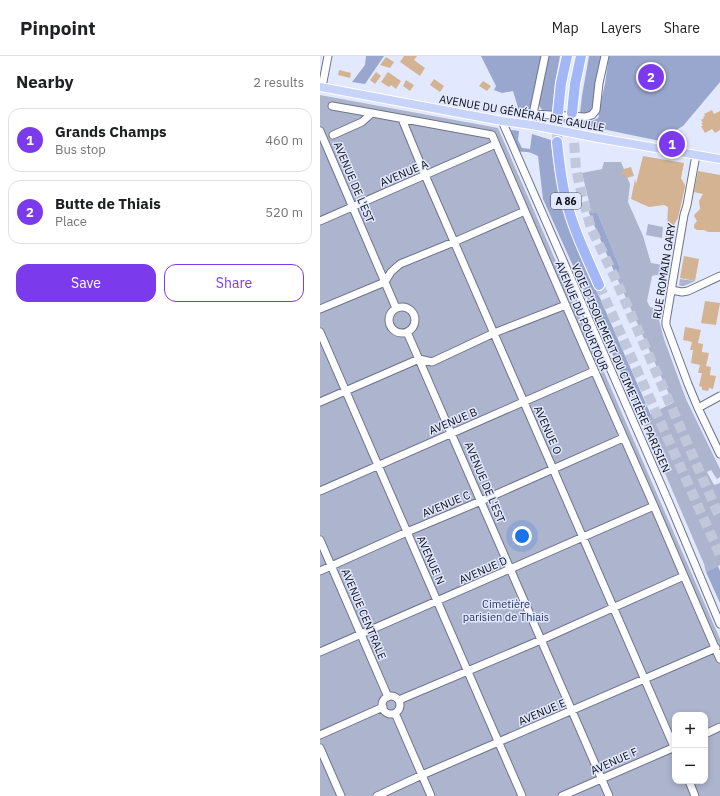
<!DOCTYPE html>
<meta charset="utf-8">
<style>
:root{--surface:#fff;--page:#f6f6f6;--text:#202124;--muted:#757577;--line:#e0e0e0;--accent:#7c3aed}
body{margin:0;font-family:"IBM Plex Sans",sans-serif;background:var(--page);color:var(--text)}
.controls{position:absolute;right:12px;bottom:12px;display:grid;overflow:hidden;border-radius:8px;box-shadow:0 2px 6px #0003}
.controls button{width:36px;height:36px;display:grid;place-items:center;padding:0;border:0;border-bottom:1px solid var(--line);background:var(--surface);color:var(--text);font:20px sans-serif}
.you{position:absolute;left:202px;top:480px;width:14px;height:14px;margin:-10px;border:3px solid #fff;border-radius:50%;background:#1a73e8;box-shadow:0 0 0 6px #1a73e833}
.badge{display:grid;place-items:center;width:26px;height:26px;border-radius:50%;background:var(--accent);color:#fff;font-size:13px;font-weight:700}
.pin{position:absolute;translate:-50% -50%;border:2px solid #fff;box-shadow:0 1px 4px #0006}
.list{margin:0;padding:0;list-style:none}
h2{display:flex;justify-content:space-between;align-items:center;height:52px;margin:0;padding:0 16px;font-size:17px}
h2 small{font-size:13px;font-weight:400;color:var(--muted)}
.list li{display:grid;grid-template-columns:26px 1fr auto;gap:12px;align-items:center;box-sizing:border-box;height:64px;margin:0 8px 8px;padding:0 8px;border:1px solid var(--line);border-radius:12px}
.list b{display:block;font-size:15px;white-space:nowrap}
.list p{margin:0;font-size:13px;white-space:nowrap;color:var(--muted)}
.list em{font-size:13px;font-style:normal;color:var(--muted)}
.actions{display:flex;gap:8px;padding:12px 16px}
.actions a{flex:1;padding:9px 0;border:1px solid var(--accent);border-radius:12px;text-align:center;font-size:14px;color:var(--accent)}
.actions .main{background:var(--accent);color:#fff}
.map{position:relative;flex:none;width:400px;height:740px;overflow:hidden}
header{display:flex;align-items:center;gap:24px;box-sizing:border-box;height:56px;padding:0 20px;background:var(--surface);border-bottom:1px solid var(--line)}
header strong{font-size:19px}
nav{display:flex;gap:22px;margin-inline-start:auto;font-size:14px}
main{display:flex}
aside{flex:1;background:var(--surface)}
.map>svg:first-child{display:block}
</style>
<header>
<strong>Pinpoint</strong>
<nav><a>Map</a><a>Layers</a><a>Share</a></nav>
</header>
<main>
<aside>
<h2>Nearby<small>2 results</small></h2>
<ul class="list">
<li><span class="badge">1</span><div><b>Grands Champs</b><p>Bus stop</p></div><em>460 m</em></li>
<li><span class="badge">2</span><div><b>Butte de Thiais</b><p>Place</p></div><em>520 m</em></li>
</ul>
<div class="actions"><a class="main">Save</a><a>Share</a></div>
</aside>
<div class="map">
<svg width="400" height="740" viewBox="0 0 400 740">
<rect width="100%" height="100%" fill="#e2e9fe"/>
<path fill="#adb5ce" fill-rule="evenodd" d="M0 39 178 72 400 583V740H0ZM355 659H385V725H355Z
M231 62 259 64V68L231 65Z
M284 106H301L310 128 308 146 323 180 331 207 349 210 347 220 336 219 332 220 327 245 330 251 341 254 339 264 344 283 366 343 400 413V421L397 423 391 414 387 416 394 429 400 427V509L386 516 384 508 322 364 328 368 330 365V358L353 347 297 222 300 212 277 156 269 157 268 152 270 150 262 117 282 113Z
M328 168 343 171 342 182 326 179Z
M360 223 375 225 364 230H361L359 229Z"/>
<path fill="#99a6cd" d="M46 0H64L45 28 32 26 45 9Z
M161 0H222L210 60 200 58 193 35 182 37 174 34 176 30Z
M227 0H240L235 27 232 56 223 55 220 51 218 47Z
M269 0H282L272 54 268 57H260L262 40Z
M289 0H400V26L363 70 358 73 345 86 263 69 259 68V64L272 65 278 62 279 60 278 58 285 28Z
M192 74 199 75 198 84 202 92 210 93 212 78 231 84C233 112 239 139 247 166L330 357V365L327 368 322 364 223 143 218 100C211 96 206 95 198 96L189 75Z
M277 156 300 212 297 222 269 157Z
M398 510 400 515V547L386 516Z"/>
<path fill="#d3b391" d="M84 0H97L94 4 105 12 100 20 80 6Z
M66 1 74 6 70 12 60 9Z
M19 14 31 17 30 22 18 19Z
M56 16 61 20 55 28 50 24Z
M68 16 81 25 76 33 71 29 69 31 61 26Z
M114 23 124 30 120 36 110 29Z
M86 24 94 29 90 35 83 30Z
M163 25 171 30 167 35 159 30Z
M392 54 394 58 400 55V74L395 77 392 73 385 77 381 70H383L381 67H383L381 64 384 62 383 61 385 60 384 58Z
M323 100 364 107 361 122 365 129V131L358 162 352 172V182L349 185 346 186 345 182 347 169 348 151 344 149 329 151 311 143 315 123 316 128Z
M311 111 314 120 306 122V119L300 118 304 114V113Z
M378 115 400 119V176H388L384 174H377L374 172V169L377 165 374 160 375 158 380 153 379 145 383 138 374 136Z
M364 200 379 203 375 225 360 222Z
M385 245 400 247 396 269 381 267Z
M365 271 381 274 378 287 383 288 382 296 389 297 386 310 391 311 390 319 396 320 393 333 389 332 388 335 382 334V331L379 330 382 317H378L380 309 371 307 373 294H370L372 286 363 284Z"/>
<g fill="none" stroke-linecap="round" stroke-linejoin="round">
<path stroke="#c1c8db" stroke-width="10" stroke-dasharray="10 5" stroke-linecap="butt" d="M252 57 256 113 262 140 271 172 295 222 400 462
M237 86 238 56
M279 229 400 499"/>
<g stroke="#6d748b" stroke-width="9">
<path id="minor" d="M2 31 8 0
M12 50 52 57
M213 58 265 61 272 59 276 54 279 27 285 0
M82 63 105 119 355 693
M182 65 350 449 400 568
M212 69 213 58 225 0
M0 75 76 252
M13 79 42 66 52 57 172 79 260 282 334 450 364 520 400 603
M376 99 367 149 364 159 358 194 346 265V269L368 328 378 352 400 398
M0 165 176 88
M351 234 362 236 368 235 400 220
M69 264a13 13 0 1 1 26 0a13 13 0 1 1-26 0Z
M0 253 65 226 71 216 80 208 134 186 205 155
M0 276 202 740
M87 276 289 740
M0 346 99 303 112 306 174 277 246 249
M378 352 400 340
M0 435 274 315
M0 484 68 641
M0 515 87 476 161 445 303 382
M0 596 334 450
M62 649a9 9 0 1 1 18 0a9 9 0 1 1-18 0Z
M79 644 221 584 364 520
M75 657 111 740
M385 678 400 671
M0 679 63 651
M0 692 21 740
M369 725 375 740
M57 740 102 719 396 592
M242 740 355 691"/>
</g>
<g stroke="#fff" stroke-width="10">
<path id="major" d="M0 31 182 65 212 69 278 82 400 103"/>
</g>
<g stroke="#fff" stroke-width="12">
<path id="highway" d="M238 56 241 27 247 0
M252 57 255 28 261 0
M237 86C239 105 241 125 246 144 253 173 267 201 279 229"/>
</g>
<use href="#minor" stroke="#fff" stroke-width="7"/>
<use href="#major" stroke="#c8d3f9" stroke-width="8"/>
<use href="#highway" stroke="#a3b6f5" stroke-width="10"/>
</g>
<g text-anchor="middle" stroke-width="3" stroke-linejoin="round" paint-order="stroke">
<rect fill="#e2e9fe" stroke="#4a4e5a" stroke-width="1" x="231" y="137" width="30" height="16" rx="3"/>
<g font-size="10" font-weight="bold" fill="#090b14">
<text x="246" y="149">A 86</text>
</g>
<g font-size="11" fill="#090b14" stroke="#e2e9fe">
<text transform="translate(202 57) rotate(10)" y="4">AVENUE DU GÉNÉRAL DE GAULLE</text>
<text transform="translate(84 117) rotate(-23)" y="4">AVENUE A</text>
<text transform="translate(34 126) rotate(67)" y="4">AVENUE DE L'EST</text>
<text transform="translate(344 215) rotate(-81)" y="4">RUE ROMAIN GARY</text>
<text transform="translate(262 260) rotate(67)" y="4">AVENUE DU POURTOUR</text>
<text transform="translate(301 312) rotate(66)" y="4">VOIE D'ISOLEMENT DU CIMETIÈRE PARISIEN</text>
<text transform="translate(133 365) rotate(-23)" y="4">AVENUE B</text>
<text transform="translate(228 374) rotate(66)" y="4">AVENUE O</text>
<text transform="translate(165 426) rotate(67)" y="4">AVENUE DE L'EST</text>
<text transform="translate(126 448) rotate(-23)" y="4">AVENUE C</text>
<text transform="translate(111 504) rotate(66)" y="4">AVENUE N</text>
<text transform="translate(163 514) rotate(-24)" y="4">AVENUE D</text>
<text transform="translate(44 558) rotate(67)" y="4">AVENUE CENTRALE</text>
<text transform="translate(222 656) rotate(-23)" y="4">AVENUE E</text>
<text transform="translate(294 705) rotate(-24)" y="4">AVENUE F</text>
</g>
<g font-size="11" fill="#232e60" stroke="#e2e9fe">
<text x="186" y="552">Cimetière<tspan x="186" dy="13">parisien de Thiais</tspan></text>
</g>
</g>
</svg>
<div class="controls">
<button>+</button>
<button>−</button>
</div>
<div class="you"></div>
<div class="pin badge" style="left:352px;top:88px">1</div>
<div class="pin badge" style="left:331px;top:21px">2</div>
</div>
</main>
